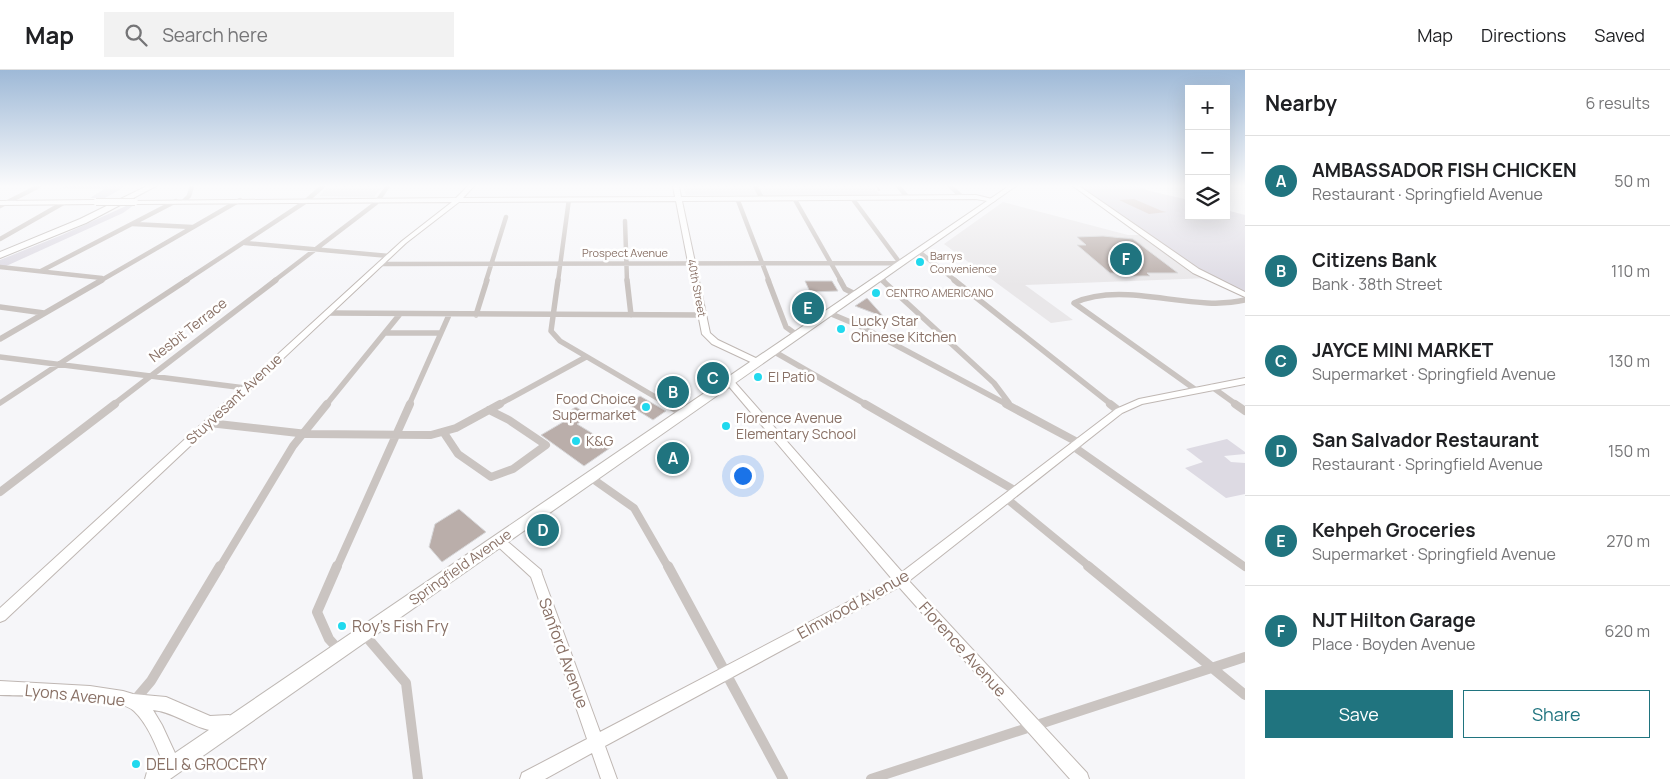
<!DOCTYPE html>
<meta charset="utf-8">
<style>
:root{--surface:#fff;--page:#f2f2f2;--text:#202124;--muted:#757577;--line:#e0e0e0;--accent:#20747f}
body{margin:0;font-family:Manrope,sans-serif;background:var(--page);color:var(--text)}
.controls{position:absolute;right:15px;top:15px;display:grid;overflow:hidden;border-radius:0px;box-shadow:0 5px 20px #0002}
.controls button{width:45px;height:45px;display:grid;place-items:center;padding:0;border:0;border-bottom:1px solid var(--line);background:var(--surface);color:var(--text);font:25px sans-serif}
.you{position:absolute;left:742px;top:405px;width:18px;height:18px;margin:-12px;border:4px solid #fff;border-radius:50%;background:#1a73e8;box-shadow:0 0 0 8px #1a73e833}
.badge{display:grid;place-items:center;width:32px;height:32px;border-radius:50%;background:var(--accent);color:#fff;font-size:16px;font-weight:700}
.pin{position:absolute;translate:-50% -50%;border:2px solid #fff;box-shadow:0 1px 5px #0006}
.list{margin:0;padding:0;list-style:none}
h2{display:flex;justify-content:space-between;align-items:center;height:65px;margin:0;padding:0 20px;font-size:21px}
h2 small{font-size:16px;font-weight:400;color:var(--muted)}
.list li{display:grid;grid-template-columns:32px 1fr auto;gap:15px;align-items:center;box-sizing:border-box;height:90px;padding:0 20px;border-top:1px solid var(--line)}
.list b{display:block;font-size:19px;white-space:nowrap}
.list p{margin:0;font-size:16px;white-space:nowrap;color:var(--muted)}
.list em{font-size:16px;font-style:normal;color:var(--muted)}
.actions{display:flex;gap:10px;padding:15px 20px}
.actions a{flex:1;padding:11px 0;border:1px solid var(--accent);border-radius:0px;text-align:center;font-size:18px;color:var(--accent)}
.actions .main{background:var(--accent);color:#fff}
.icon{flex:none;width:28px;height:28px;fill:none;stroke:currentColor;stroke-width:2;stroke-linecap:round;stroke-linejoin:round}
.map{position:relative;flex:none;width:1245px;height:709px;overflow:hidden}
header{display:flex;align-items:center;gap:30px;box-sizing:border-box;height:70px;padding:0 25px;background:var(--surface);border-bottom:1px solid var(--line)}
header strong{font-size:24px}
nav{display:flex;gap:28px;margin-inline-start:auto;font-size:18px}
.search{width:350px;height:45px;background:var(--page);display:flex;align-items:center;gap:12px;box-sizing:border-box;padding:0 18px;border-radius:0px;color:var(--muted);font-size:19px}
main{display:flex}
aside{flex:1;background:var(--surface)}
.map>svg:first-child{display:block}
</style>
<header>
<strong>Map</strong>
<div class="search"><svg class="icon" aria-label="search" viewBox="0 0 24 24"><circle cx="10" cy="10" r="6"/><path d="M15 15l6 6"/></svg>Search here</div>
<nav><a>Map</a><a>Directions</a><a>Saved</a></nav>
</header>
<main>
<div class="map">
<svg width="1245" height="709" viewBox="0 0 1245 709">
<rect width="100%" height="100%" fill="#f6f6f9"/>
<path fill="#e9e7e9" d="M329 116H383L374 127 319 126Z
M683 116H872L880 125H686Z
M1003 132 1128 165H1145L1210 208 1025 215 1073 250 1051 253 944 174Z"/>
<path fill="#dddae3" d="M66 116H126L105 128H90L104 119 61 118Z
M1076 116H1136L1150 121 1189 130V146H1226V140L1245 145V225L1210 208Z
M134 135 123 143 4 197 0 196V190L62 165 126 136Z
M1227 369 1245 382V384L1224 386 1231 392 1245 393V424L1226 428 1185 398 1203 392 1186 379Z"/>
<path fill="#cfc1be" d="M1134 129 1162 141 1167 142 1149 144 1119 130Z"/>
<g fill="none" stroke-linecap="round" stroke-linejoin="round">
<path stroke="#cfc1be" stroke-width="2" d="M877 116 879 120"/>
</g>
<path fill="#baaeaa" stroke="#d8d8da" d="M1103 166 1133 169 1178 203H1147L1150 206H1128L1124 203H1110L1077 175H1086L1077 167Z
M805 211H832L838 221 810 222Z
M867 228 884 247 855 236Z
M808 230 822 235 812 242 797 236Z
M669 312 691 324 679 332 675 331 655 320Z
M640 326 666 341 653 350 627 334Z
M576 337 590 346 577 354 613 376 584 396 541 365 570 348 564 344Z
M459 439 486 462 442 492 429 477 435 454Z"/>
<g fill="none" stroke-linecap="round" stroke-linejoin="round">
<g stroke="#bfb7b3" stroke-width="2">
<path id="secondary" d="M468 116H474L463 128 675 127 673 116H679L681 127 976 125 996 130 993 132 976 129 682 131 710 263 718 270 760 290 761 292 757 295 712 274 702 264 676 131 459 132 406 173 5 550 0 552V538L402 171 452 132 135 134 133 133V131L456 128Z
M1073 116H1079L1199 199 1245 222V227L1193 203Z
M0 131 96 130 99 132 96 134 0 135Z
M729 308 732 309 902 502 1116 339 1139 329 1245 308V314L1142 334 1122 343 909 511 1087 703 1089 709H1070L899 517 605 676 617 709H601L592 683 545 709H520L522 703 587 669 531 507 494 473 492 470 494 467 498 465 502 467 541 500 542 504 600 662 892 509 726 313 724 311Z
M0 611 90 616 123 621 133 624 166 627 210 646 229 645 234 648 237 653 234 658C205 670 182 643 153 640L162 655 181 696 179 702 173 704 167 702C158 682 150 656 134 641 117 625 26 626 0 625Z"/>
</g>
<g stroke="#beb8b4" stroke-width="2">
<path id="primary" d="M1009 116H1016L170 709H145L147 702Z"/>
</g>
<g stroke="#bdb7b4" stroke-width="2">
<path id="highway" d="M147 116H156L86 153 0 188V182L80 149Z"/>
</g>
<path stroke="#cac4c1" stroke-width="4.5" d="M755 116 762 128
M898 116 908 128
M950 116 962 127
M737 128 769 211
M794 128 841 211
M852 128 900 193
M184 131 189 126 192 116
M0 136 39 116
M625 151 627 211
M133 154 192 157
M0 169 65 132
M245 173 389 186
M918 181 956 211
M380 194 900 193
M0 197 102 208
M41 201 176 131
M879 208 884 211
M100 211 240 130
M185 211 305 132 323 116
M274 211 376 133 388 116
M486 211 506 147
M558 211 569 129"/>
<path stroke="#cac4c1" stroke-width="5.5" d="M558 210 551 261 560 271 669 335
M627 210 631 245
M768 210 786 257 797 265
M840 210 845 219 855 224
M882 210 994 313 1009 333
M954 210 1112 335
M0 237 44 243
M327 243 703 245
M829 243 860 256 1008 335
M476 245 487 210
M385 263H440
M0 269 102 210
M773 281 867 335
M0 287 245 318
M1212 317 1237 335
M1196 320 1074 233C1125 210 1192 243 1245 230
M0 333 187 210
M113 335 276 210
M326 335 400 244
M409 335 449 245
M498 335 586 287"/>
<path stroke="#cac4c1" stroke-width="8" d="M667 334 683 343
M865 334 1016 421
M1006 334 1079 373
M1110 334 1119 341
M1235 334 1245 341
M209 353 307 364 431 365 456 358 500 334
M444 363 458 384 491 407 513 399 546 375 509 350 489 340
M1074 377 1245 497
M590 407 634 438 668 497
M0 422 115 334
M1007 429 1090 497
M220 497 293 376 327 334
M337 497 410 334"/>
<path stroke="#cac4c1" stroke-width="10" d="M337 496 317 542 329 569 339 580
M668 496 783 709
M1088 496 1245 625
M364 564 406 613 418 709
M134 631 151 611 220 496
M871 709 1245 587"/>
<use href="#secondary" fill="#fff" fill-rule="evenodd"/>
<use href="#primary" fill="#fff" fill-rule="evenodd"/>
<use href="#highway" fill="#fff" fill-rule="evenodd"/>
<g stroke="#bfb7b3" stroke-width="8" stroke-linecap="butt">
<path id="secondary-bridge" d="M96 132H135"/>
</g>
<use href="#secondary-bridge" stroke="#fff" stroke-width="6"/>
</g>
<linearGradient id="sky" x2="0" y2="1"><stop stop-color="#9eb9d7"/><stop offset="0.54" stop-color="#fbfbfc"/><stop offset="1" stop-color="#fbfbfc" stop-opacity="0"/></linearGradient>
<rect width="1245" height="215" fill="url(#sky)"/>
<g fill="#21d9ee" stroke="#fff" stroke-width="2">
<circle cx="920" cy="192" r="5"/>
<circle cx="876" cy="223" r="5"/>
<circle cx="841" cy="259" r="5"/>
<circle cx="758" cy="307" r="5"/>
<circle cx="646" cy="337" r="5"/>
<circle cx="726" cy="356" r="5"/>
<circle cx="576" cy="371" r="5"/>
<circle cx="342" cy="556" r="5"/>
<circle cx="136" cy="694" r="5"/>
</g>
<g text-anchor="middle" stroke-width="5" stroke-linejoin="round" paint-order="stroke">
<g font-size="11" fill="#897166" stroke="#fff">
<text x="625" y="187">Prospect Avenue</text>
<text transform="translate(697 218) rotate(79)" y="4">40th Street</text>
</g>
<g font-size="11" fill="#897166" stroke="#fff" text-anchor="start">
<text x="930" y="190">Barrys<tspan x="930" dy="13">Convenience</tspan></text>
<text x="886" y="227">CENTRO AMERICANO</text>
</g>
<g font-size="14" fill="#897166" stroke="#fff" text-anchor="start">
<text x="851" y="256">Lucky Star<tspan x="851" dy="16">Chinese Kitchen</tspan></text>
<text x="768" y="312">El Patio</text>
<text x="636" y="334" text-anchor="end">Food Choice<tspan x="636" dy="16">Supermarket</tspan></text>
<text x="736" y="353">Florence Avenue<tspan x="736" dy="16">Elementary School</tspan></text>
<text x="586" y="376">K&amp;G</text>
</g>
<g font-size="14" fill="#897166" stroke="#fff">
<text transform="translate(188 260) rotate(-38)" y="5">Nesbit Terrace</text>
<text transform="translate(234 329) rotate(-43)" y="5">Stuyvesant Avenue</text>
<text transform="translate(460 497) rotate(-35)" y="5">Springfield Avenue</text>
</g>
<g font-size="16" fill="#897166" stroke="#fff">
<text transform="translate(853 534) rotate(-29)" y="6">Elmwood Avenue</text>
<text transform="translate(963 579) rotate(48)" y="6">Florence Avenue</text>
<text transform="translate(564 583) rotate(70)" y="6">Sanford Avenue</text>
<text transform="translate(75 625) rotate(6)" y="6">Lyons Avenue</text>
</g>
<g font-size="16" fill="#897166" stroke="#fff" text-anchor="start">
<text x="352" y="562">Roy's Fish Fry</text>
<text x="146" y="700">DELI &amp; GROCERY</text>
</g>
</g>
</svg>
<div class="controls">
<button>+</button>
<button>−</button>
<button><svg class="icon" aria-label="layers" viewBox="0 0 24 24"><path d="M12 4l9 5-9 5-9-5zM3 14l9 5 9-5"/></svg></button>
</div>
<div class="you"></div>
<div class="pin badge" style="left:673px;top:388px">A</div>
<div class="pin badge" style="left:673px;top:322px">B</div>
<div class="pin badge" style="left:713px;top:308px">C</div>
<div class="pin badge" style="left:543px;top:460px">D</div>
<div class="pin badge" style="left:808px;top:238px">E</div>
<div class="pin badge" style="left:1126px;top:189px">F</div>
</div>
<aside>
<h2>Nearby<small>6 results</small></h2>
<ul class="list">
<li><span class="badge">A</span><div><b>AMBASSADOR FISH CHICKEN</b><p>Restaurant · Springfield Avenue</p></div><em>50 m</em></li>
<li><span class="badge">B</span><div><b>Citizens Bank</b><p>Bank · 38th Street</p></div><em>110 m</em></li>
<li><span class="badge">C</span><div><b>JAYCE MINI MARKET</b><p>Supermarket · Springfield Avenue</p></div><em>130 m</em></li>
<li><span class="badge">D</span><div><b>San Salvador Restaurant</b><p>Restaurant · Springfield Avenue</p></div><em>150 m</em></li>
<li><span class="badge">E</span><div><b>Kehpeh Groceries</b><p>Supermarket · Springfield Avenue</p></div><em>270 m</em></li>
<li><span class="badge">F</span><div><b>NJT Hilton Garage</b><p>Place · Boyden Avenue</p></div><em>620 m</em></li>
</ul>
<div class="actions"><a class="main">Save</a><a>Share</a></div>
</aside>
</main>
